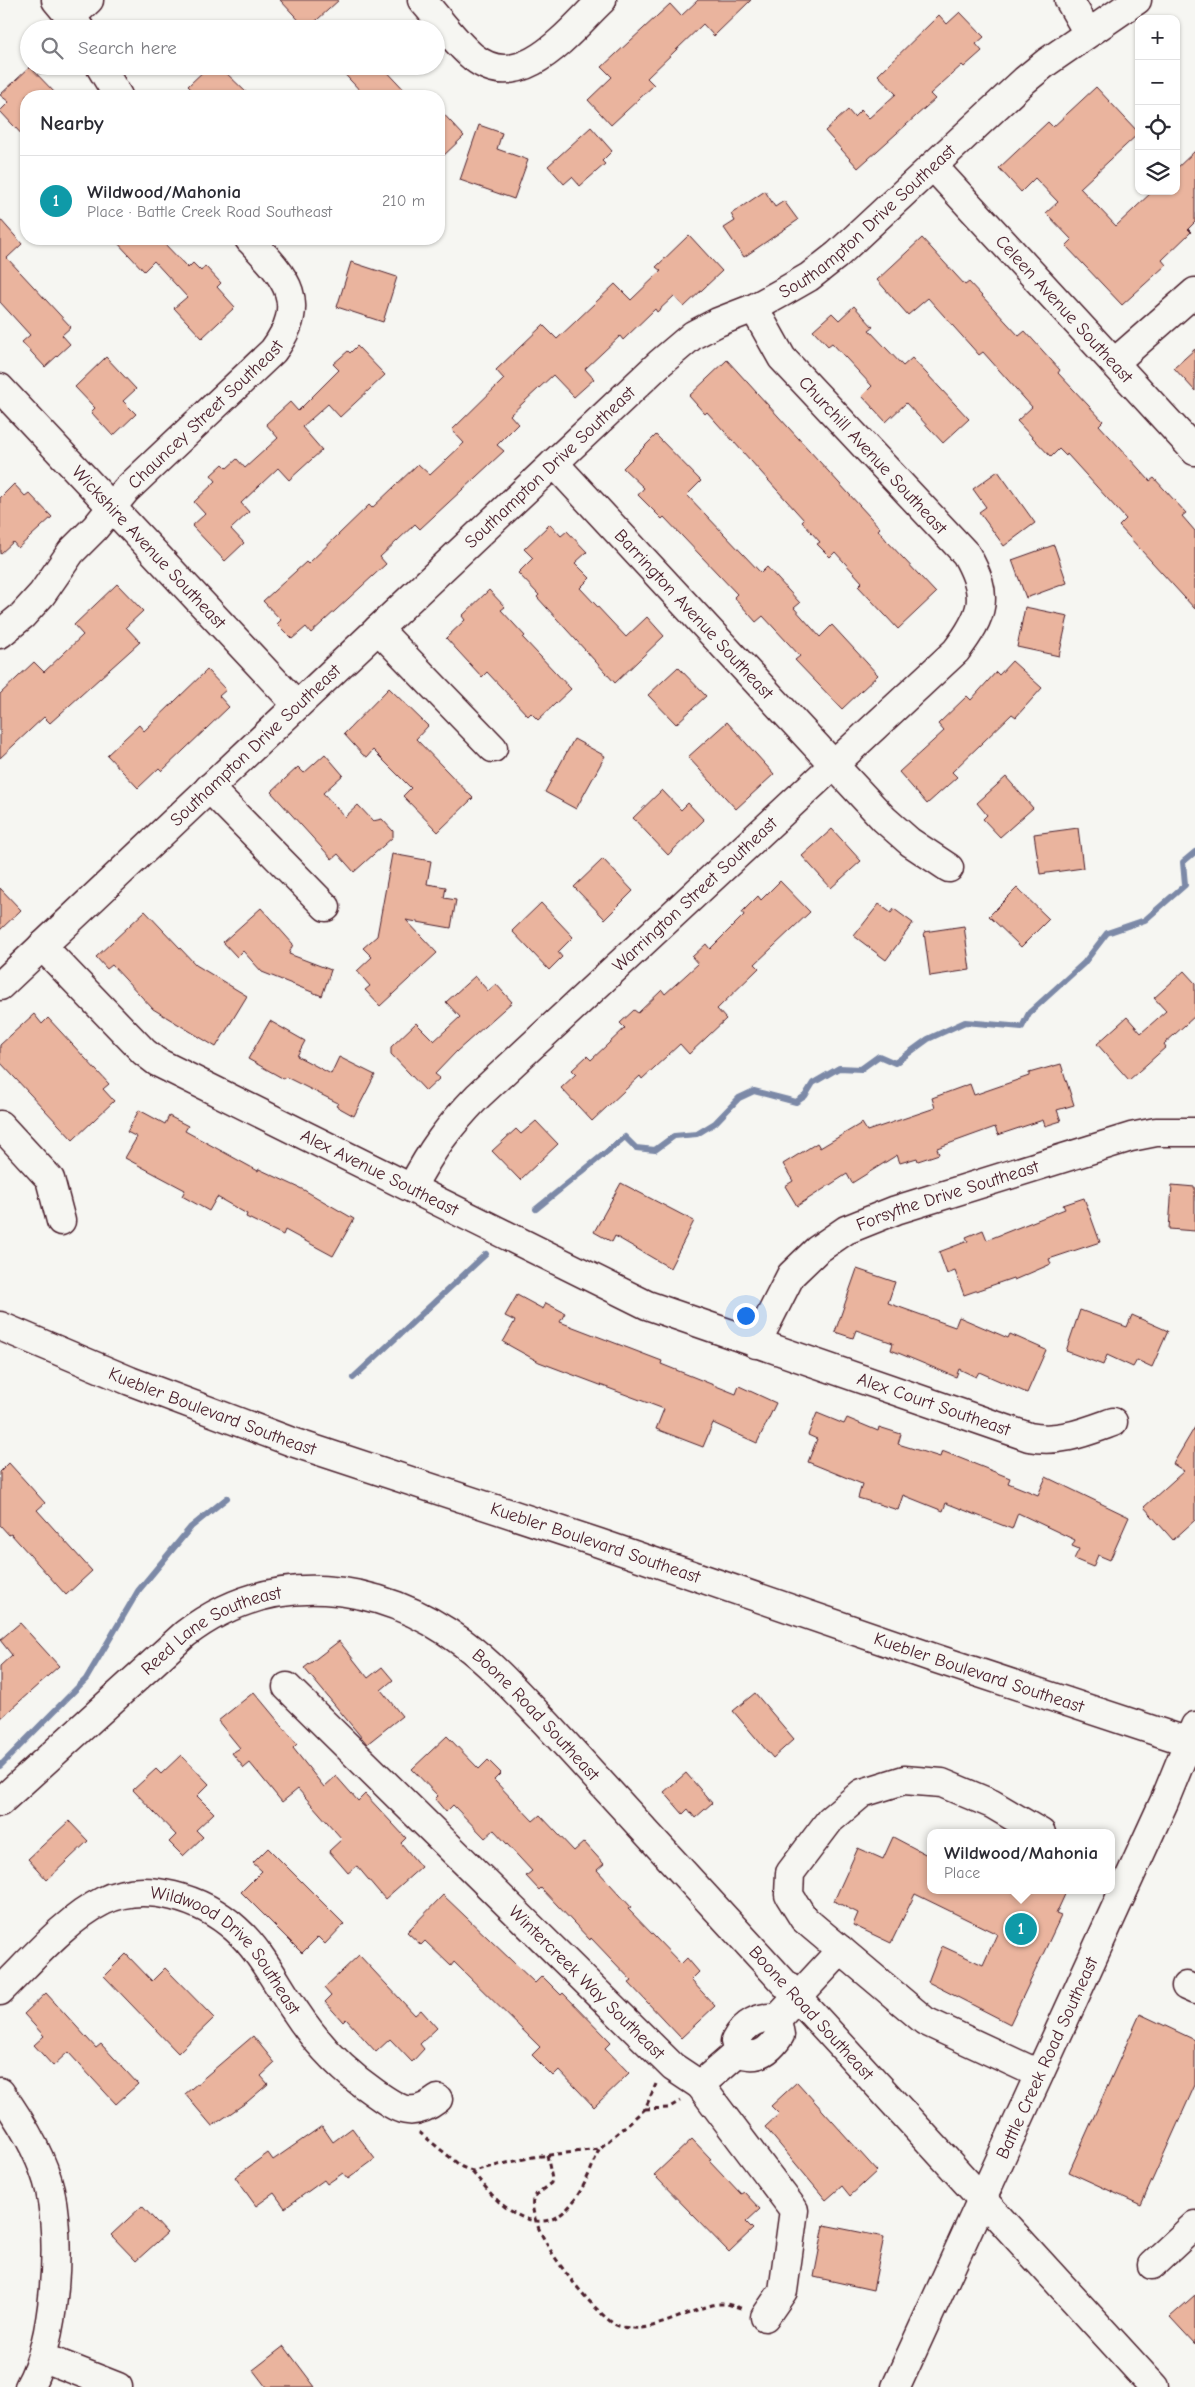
<!DOCTYPE html>
<meta charset="utf-8">
<style>
:root{--surface:#fff;--page:#f7f7f7;--text:#2b2b33;--muted:#7c7c81;--line:#e1e1e2;--accent:#1f6fb2}
body{margin:0;font-family:"Comic Neue",sans-serif;background:var(--page);color:var(--text)}
.controls{position:absolute;right:15px;top:15px;display:grid;overflow:hidden;border-radius:10px;box-shadow:0 1px 4px #0004}
.controls button{width:45px;height:45px;display:grid;place-items:center;padding:0;border:0;border-bottom:1px solid var(--line);background:var(--surface);color:var(--text);font:25px sans-serif}
.you{position:absolute;left:745px;top:1315px;width:18px;height:18px;margin:-12px;border:4px solid #fff;border-radius:50%;background:#1a73e8;box-shadow:0 0 0 8px #1a73e833}
.badge{display:grid;place-items:center;width:32px;height:32px;border-radius:50%;background:var(--accent);color:#fff;font-size:16px;font-weight:700}
.pin{position:absolute;translate:-50% -50%;border:2px solid #fff;box-shadow:0 1px 5px #0006}
.popup{position:absolute;left:927px;top:1829px;width:188px;height:65px;box-sizing:border-box;display:grid;place-content:center;border-radius:10px;background:var(--surface);filter:drop-shadow(0 1px 4px #0005);font-size:16px;white-space:nowrap;color:var(--muted)}
.popup b{font-size:19px;color:var(--text)}
.popup::after{content:'';position:absolute;left:50%;top:100%;margin-left:-10px;border:10px solid transparent;border-top-color:var(--surface)}
.list{margin:0;padding:0;list-style:none}
h2{display:flex;justify-content:space-between;align-items:center;height:65px;margin:0;padding:0 20px;font-size:21px}
h2 small{font-size:16px;font-weight:400;color:var(--muted)}
.list li{display:grid;grid-template-columns:32px 1fr auto;gap:15px;align-items:center;box-sizing:border-box;height:90px;padding:0 20px;border-top:1px solid var(--line)}
.list b{display:block;font-size:19px;white-space:nowrap}
.list p{margin:0;font-size:16px;white-space:nowrap;color:var(--muted)}
.list em{font-size:16px;font-style:normal;color:var(--muted)}
.icon{flex:none;width:28px;height:28px;fill:none;stroke:currentColor;stroke-width:2;stroke-linecap:round;stroke-linejoin:round}
.map{position:relative;flex:none;width:1195px;height:2387px;overflow:hidden}
.search{position:absolute;background:var(--surface);box-shadow:0 1px 4px #0004;left:20px;top:20px;width:425px;height:55px;display:flex;align-items:center;gap:12px;box-sizing:border-box;padding:0 18px;border-radius:28px;color:var(--muted);font-size:19px}
.panel{position:absolute;background:var(--surface);box-shadow:0 1px 4px #0004;left:20px;top:90px;width:425px;height:155px;border-radius:20px}
.map>svg:first-child{display:block}
</style>
<div class="map">
<svg width="1195" height="2387" viewBox="0 0 1195 2387">
<rect width="100%" height="100%" fill="#f6f6f2"/>
<filter id="ink" filterUnits="userSpaceOnUse"><feTurbulence type="fractalNoise" baseFrequency=".02" numOctaves="2"/><feDisplacementMap in="SourceGraphic" scale="10" xChannelSelector="R" yChannelSelector="G"/><feConvolveMatrix kernelMatrix="1 2 1 2 8 2 1 2 1" color-interpolation-filters="sRGB"/></filter>
<g filter="url(#ink)">
<g fill="none" stroke-linecap="round" stroke-linejoin="round">
<path stroke="#7c89a7" stroke-width="6" d="M536 1209 625 1137 636 1148 655 1150 674 1136 697 1134 715 1123 739 1098 754 1091 796 1102 805 1096 813 1083 839 1068 861 1069 879 1056 895 1063 928 1039 965 1022 1022 1027 1029 1013 1084 963 1107 933 1145 920 1185 885 1183 862 1195 852
M353 1378 486 1254
M0 1766 86 1679 138 1591 191 1527 227 1498"/>
</g>
<path fill="#eab49e" stroke="#4a1f2b" d="M280 0H339L307 29Z
M698 0H751L714 36 703 24 647 78 654 85 611 125 588 100 612 77 602 67 670 4 681 16Z
M960 12 984 37 976 44 982 51 964 67 962 65 930 94 935 99 858 168 825 131 848 110 854 117 861 110 869 118 896 94 878 75 939 15 947 24Z
M209 66H219L250 96H198L188 86Z
M337 66H382L410 96H365Z
M30 67 58 96H26V139L0 111 9 102 0 95Z
M1096 87 1139 133 1080 188 1116 226 1153 191H1176V169L1195 151V222L1188 229 1191 232 1162 260 1166 265 1122 305 1066 246 1072 240 1046 213 1058 202 1035 178 1021 192 999 168 1048 122 1053 127Z
M439 109 464 136 439 160Z
M479 125 502 133 497 149 528 160 514 199 460 180Z
M591 127 612 151 602 161 605 164 580 186 572 177 564 184 548 166Z
M765 191 775 207 784 201 798 220 744 257 724 228 735 221 731 214Z
M0 219 22 244 7 258 71 327 62 335 70 344 45 367 22 342 30 335 0 302Z
M689 235 722 271 684 307 674 296 657 312 655 309 623 340 620 336 585 369 594 379 574 397 553 375 510 415 518 424 497 445 504 451 420 529 415 524 380 557 386 564 311 633 306 627 292 639 277 624 281 620 263 601 306 562 308 564 369 505 372 508 418 464 430 475 464 443 452 430 504 379 496 370 543 325 557 339 615 284 631 300 661 271 656 267Z
M922 238 965 285 969 282 1019 336 1025 331 1060 370 1058 373 1103 421 1099 425 1150 481 1154 478 1186 513 1182 516 1195 531V609L1119 526 1126 519 1067 454 1066 456 1059 449 1051 457 1017 421 1032 407 983 352 979 355 928 298 908 315 877 280Z
M114 239H160L188 268 193 263 201 271 205 266 221 283 217 287 235 307 202 338 174 308 187 297 154 261 144 271Z
M351 262 397 277 383 322 337 307Z
M854 306 873 327 869 330 903 366 912 358 969 419 943 443 906 403 886 422 862 396 872 386 832 343 828 346 813 330 832 313 839 320Z
M357 346 385 375 340 417 328 404 302 427 322 450 289 480 278 468 241 503 249 512 231 529 244 543 225 561 192 526 205 514 194 502 216 481 211 475 223 464 227 468 237 459 245 468 278 438 266 424 290 402 298 411 339 370 333 364 348 351 350 353Z
M1195 349V391L1174 368Z
M106 357 136 389 123 401 136 414 113 436 91 412 95 408 75 387Z
M727 360 880 528 878 530 887 541 936 593 898 629 858 586 862 582 835 552 830 557 817 544 820 542 802 522 804 520 707 412 705 414 689 396Z
M656 435 701 481 687 495 761 573 767 567 800 603 794 608 820 637 832 625 878 675 842 709 795 660 800 656 763 616 756 622 734 597 737 594 664 517 662 519 638 495 644 488 623 468Z
M998 471 1035 523 1004 546 979 512 986 507 973 489Z
M14 484 25 496 29 493 52 517 18 548 13 542 0 554V498Z
M550 524 561 536 567 531 587 552 575 563 590 578 580 588 626 637 647 617 664 636 615 683 537 597 539 595 518 573 533 558 524 549Z
M1054 545 1067 583 1026 598 1012 560Z
M117 584 143 611 126 627 140 642 50 723 44 717 0 758V694L34 662 44 672 83 635 74 625Z
M489 590 505 607 501 610 525 636 523 638 571 689 538 720 531 713 528 716 487 672 482 677 446 638 465 620 462 616Z
M1025 607 1068 616 1059 656 1017 647Z
M1012 661 1042 688 1016 717 1012 714 952 772 957 777 927 804 899 772 944 731 938 724 967 696 971 700 996 672 999 675Z
M678 667 706 696 676 724 648 695Z
M207 670 226 690 219 696 229 707 162 771 159 768 138 788 107 755 139 725 144 731Z
M389 688 428 726 416 739 473 798 438 832 403 796 411 788 373 750 367 757 363 755 344 734Z
M727 722 774 774 736 809 688 757Z
M574 739 605 756 576 809 545 792Z
M325 754 343 775 323 793 345 817 358 805 373 821 382 819 393 831V837L354 872 338 854 332 859 271 792 298 767 304 773Z
M1006 777 1033 808 1000 837 983 819 987 815 977 803Z
M662 790 681 810 688 803 704 820 668 855 633 818Z
M1078 828 1083 868 1040 874 1034 834Z
M832 829 861 861 831 888 802 856Z
M392 854 431 861 427 884 446 887 444 898 456 900 451 928 406 920 437 953 380 1006 365 990 370 986 357 971 372 957 363 948 377 936Z
M603 859 633 891 605 919 574 887Z
M780 881 810 912 755 964 759 968 717 1009 726 1019 689 1054 680 1044 642 1079 640 1076 592 1121 561 1088 576 1074 572 1070 587 1056 591 1060 625 1028 620 1023 634 1010 638 1013 662 990 665 994 698 964 692 957 706 944 710 949 744 915 742 912 758 896 761 900Z
M0 888 21 910 0 930Z
M1017 888 1049 919 1021 947 989 916Z
M541 903 573 937 558 952 562 957 549 970 512 931Z
M879 904 891 913 894 909 913 923 886 960 854 936Z
M261 908 293 944 289 954 331 970 322 996 262 972 243 951 237 957 223 942Z
M145 911 196 965 247 996 216 1047 153 1009 112 965 107 969 96 957Z
M964 926 970 970 930 976 924 932Z
M1184 971 1195 983V1016L1164 1044 1166 1047 1129 1080 1097 1044 1127 1017 1141 1033 1166 1011 1154 998Z
M475 976 488 991 496 984 512 1002 457 1051 435 1074 440 1078 426 1091 391 1054V1047L416 1023 434 1041 460 1017 446 1002Z
M34 1014 42 1024 48 1018 109 1084 103 1089 114 1101 73 1140 0 1062V1045Z
M270 1021 305 1041 297 1056 331 1074 339 1057 375 1075 354 1116 336 1106 338 1103 286 1077 284 1079 248 1059Z
M1061 1064 1074 1105 1057 1110 1061 1121 1045 1126 1043 1120 998 1135 995 1127 937 1148 939 1154 918 1161 917 1158 900 1163 897 1155 852 1183 847 1174 797 1206 785 1186 793 1181 783 1164 817 1143 820 1148 862 1123 867 1131 935 1108 932 1098 970 1084 974 1095 1029 1076V1073Z
M139 1110 165 1124 169 1116 188 1126 185 1131 258 1171 259 1169 304 1190 354 1219 333 1256 285 1230 283 1235 246 1217 247 1214 217 1197 209 1211 182 1196 185 1190 125 1158 137 1137 127 1132Z
M536 1121 558 1144 520 1180 492 1151 516 1129 521 1134Z
M621 1183 694 1221 670 1268 615 1236 612 1242 594 1232Z
M1172 1185 1195 1187V1231L1169 1229Z
M1084 1198 1100 1242 1049 1259 1051 1264 1014 1280 1013 1278 964 1295 955 1271 947 1274 939 1252 968 1241 966 1237 983 1230 987 1240 1065 1209 1063 1205Z
M857 1269 895 1282 888 1303 955 1327 959 1317 1008 1338 1010 1334 1046 1350 1027 1393 979 1372 976 1377 959 1369 956 1377 891 1350 893 1343 856 1330 853 1338 835 1332Z
M517 1295 543 1309 546 1303 565 1313 560 1322 662 1361 661 1364 736 1394 739 1386 776 1403 757 1443 713 1423 703 1447 656 1429 664 1409 539 1362 503 1342 515 1321 505 1316Z
M1080 1310 1127 1327 1132 1315 1168 1331 1152 1367 1137 1360 1133 1367 1107 1355 1103 1365 1066 1351Z
M817 1413 844 1424 847 1418 878 1431 879 1427 901 1434 898 1444 940 1457 942 1451 1010 1478 1008 1483 1038 1495 1046 1477 1129 1517 1110 1560 1098 1555 1093 1567 1074 1559 1079 1549 1072 1546 1075 1540 1018 1513 1012 1529 946 1503 943 1511 903 1495 898 1510 858 1498 862 1484 808 1462 817 1439 808 1435Z
M1195 1427V1520L1173 1540 1144 1507 1184 1471 1173 1464Z
M9 1463 45 1503 37 1510 92 1571 66 1595 11 1534 9 1535 0 1525V1472Z
M20 1623 59 1666 0 1719V1666L12 1655 0 1640Z
M339 1641 368 1678 382 1667 393 1680 381 1690 402 1716 367 1744 304 1668Z
M254 1692 297 1744 293 1748 324 1787 336 1776 358 1801 365 1794 406 1838 401 1843 421 1867 385 1899 357 1866 348 1873 329 1851 342 1839 298 1789 282 1802 250 1763 244 1768 232 1753 240 1748 218 1721Z
M755 1693 794 1739 773 1758 733 1711Z
M447 1736 479 1769 488 1760 501 1773 494 1780 533 1821 540 1815 574 1851 584 1842 604 1864 597 1870 631 1907 628 1909 681 1964 687 1958 699 1972 691 1980 715 2006 681 2038 629 1983 632 1981 591 1938 590 1940 541 1888 539 1890 526 1876 532 1871 494 1830 485 1838 453 1805 446 1812 435 1799 438 1796 412 1769Z
M181 1755 209 1784 197 1796 214 1813 196 1830 203 1837 183 1856 169 1842 176 1835 133 1790 156 1769 161 1774Z
M686 1773 712 1803 695 1818 688 1809 683 1814 664 1792Z
M69 1821 88 1841 47 1880 28 1859Z
M893 1837 931 1857V1890H1067L1056 1914 1061 1916 1010 2024 928 1982 942 1946 983 1965 997 1934 915 1894 891 1943 853 1925 858 1913 834 1901 858 1848 883 1859Z
M268 1848 344 1924 325 1944 318 1937 302 1953 241 1892 262 1871 253 1863Z
M443 1895 535 1983 542 1976 561 1995 563 1993 611 2042 605 2048 629 2073 594 2107 559 2070 553 2076 532 2055 540 2047 454 1962 451 1966 425 1941 421 1945 407 1932Z
M126 1954 152 1981 165 1968 214 2018 178 2053 104 1976Z
M359 1955 415 2015 421 2010 437 2028 420 2044 424 2049 412 2062 390 2039 376 2052 346 2019 343 2022 325 2002 331 1996 324 1988Z
M46 1993 96 2048 101 2044 138 2084 116 2104 68 2052 53 2066 34 2045 44 2036 24 2014Z
M1140 2014 1195 2040V2085L1141 2205 1069 2172Z
M253 2036 275 2063 261 2076 268 2084 247 2102 212 2126 185 2094Z
M797 2082 877 2171 850 2196 842 2186 826 2200 765 2127 779 2114 771 2106Z
M322 2126 333 2142 352 2128 375 2159 348 2179 343 2173 327 2184 324 2180 285 2208 274 2193 256 2206 235 2177 268 2153 273 2160Z
M692 2139 711 2159 709 2160 741 2194 744 2192 760 2209 746 2222 753 2229 729 2252 654 2175Z
M142 2206 167 2233 136 2261 111 2235Z
M824 2225 884 2237 873 2290 814 2277Z
M1195 2295V2344L1170 2317Z
M284 2346 315 2387H266L253 2370Z"/>
<g fill="none" stroke-linecap="round" stroke-linejoin="round">
<g stroke="#4a1f2b" stroke-width="31">
<g id="minor">
<path d="M56 0 80 29"/>
<path d="M422 0C438 18 454 41 473 57 522 96 569 31 602 0"/>
<path d="M1069 0 1088 33"/>
<path d="M71 17 89 0"/>
<path d="M100 66 118 96"/>
<path id="s1" d="M933 166 1195 451"/>
<path d="M1114 363 1195 292"/>
<path id="s2" d="M0 388 297 705"/>
<path id="s3" d="M554 463 884 819 910 842 949 868"/>
<path d="M378 629 493 748"/>
<path id="s4" d="M0 634 22 616 42 594 71 552 95 528 126 490 273 351C310 301 285 277 249 239"/>
<path d="M209 788 326 907"/>
<path id="s5" d="M42 946 144 1052 157 1062 647 1305 1029 1437C1059 1443 1085 1432 1113 1422"/>
<path id="s6" d="M0 986 660 363 693 335 718 322 754 308 783 292 809 277 837 255 1025 80 1047 62 1137 0"/>
<path d="M0 1125 50 1179 61 1221"/>
<path id="s7" d="M412 1187C432 1149 448 1127 478 1096L956 651C984 614 990 596 966 554L782 358 754 308"/>
<path id="s8" d="M756 1344 791 1275 817 1250 846 1230 896 1210 1131 1137 1156 1132H1195"/>
<path id="s9" d="M287 1687 673 2067 700 2085 794 2210 783 2291 765 2317"/>
<path id="s10" d="M0 1802 185 1634C271 1568 379 1580 463 1643 494 1666 521 1697 548 1725L1154 2387"/>
<path d="M1186 1986 1195 1990"/>
<path id="s11" d="M0 1991C30 1962 65 1920 103 1901 145 1880 203 1899 236 1929 261 1951 277 1985 296 2012 317 2044 343 2071 375 2093 399 2110 412 2119 438 2099"/>
<path d="M777 2019 841 1950"/>
<path d="M738 2052C757 2060 769 2052 780 2035L777 2019"/>
<path d="M738 2052 735 2041C744 2024 759 2015 777 2019"/>
<path d="M1039 2074 925 2021 804 1919 789 1895 790 1873 830 1820 862 1793 904 1780 942 1783 992 1804 1041 1833"/>
<path d="M700 2085 738 2052"/>
<path d="M0 2092C20 2120 42 2155 50 2190 61 2244 56 2338 29 2387"/>
<path d="M1152 2265 1195 2225"/>
<path d="M42 2357 118 2387"/>
</g>
</g>
<g stroke="#4a1f2b" stroke-width="31">
<g id="major">
<path id="s12" d="M0 1326 130 1381 292 1442 599 1543 934 1658 1195 1744"/>
<path id="s13" d="M896 2387 1164 1802 1195 1726"/>
</g>
</g>
<path stroke="#4a1f2b" stroke-width="3" stroke-dasharray="5 4" stroke-linecap="butt" d="M645 2109 668 2108 680 2101
M419 2132 462 2167 472 2171 533 2157 599 2149 645 2109 656 2084
M547 2155 552 2179 551 2183 534 2196C522 2226 589 2307 614 2324 619 2327 627 2328 633 2328 658 2330 691 2309 717 2304H727L744 2309
M472 2172C483 2183 491 2196 504 2206 558 2248 582 2195 599 2149"/>
<use href="#minor" stroke="#f6f6f2" stroke-width="28"/>
<use href="#major" stroke="#f6f6f2" stroke-width="28"/>
</g>
</g>
<g text-anchor="middle" stroke-width="5" stroke-linejoin="round" paint-order="stroke">
<g font-size="18" fill="#4a1f2b" stroke="#f6f6f2">
<text dy="6" stroke="none"><textPath href="#s6" startOffset="1161">Southampton Drive Southeast</textPath></text>
<text dy="6" stroke="none"><textPath href="#s1" startOffset="194">Celeen Avenue Southeast</textPath></text>
<text dy="6" stroke="none"><textPath href="#s4" startOffset="302">Chauncey Street Southeast</textPath></text>
<text transform="translate(873 455) rotate(47)" y="6">Churchill Avenue Southeast</text>
<text dy="6" stroke="none"><textPath href="#s6" startOffset="756">Southampton Drive Southeast</textPath></text>
<text dy="6" stroke="none"><textPath href="#s2" startOffset="218">Wickshire Avenue Southeast</textPath></text>
<text dy="6" stroke="none"><textPath href="#s3" startOffset="206">Barrington Avenue Southeast</textPath></text>
<text dy="6" stroke="none"><textPath href="#s6" startOffset="351">Southampton Drive Southeast</textPath></text>
<text dy="6" stroke="none"><textPath href="#s7" startOffset="409">Warrington Street Southeast</textPath></text>
<text dy="6" stroke="none"><textPath href="#s5" startOffset="412">Alex Avenue Southeast</textPath></text>
<text dy="6" stroke="none"><textPath href="#s8" startOffset="256">Forsythe Drive Southeast</textPath></text>
<text dy="6" stroke="none"><textPath href="#s5" startOffset="1014">Alex Court Southeast</textPath></text>
<text dy="6" stroke="none"><textPath href="#s12" startOffset="229">Kuebler Boulevard Southeast</textPath></text>
<text dy="6" stroke="none"><textPath href="#s12" startOffset="634">Kuebler Boulevard Southeast</textPath></text>
<text dy="6" stroke="none"><textPath href="#s10" startOffset="275">Reed Lane Southeast</textPath></text>
<text dy="6" stroke="none"><textPath href="#s12" startOffset="1039">Kuebler Boulevard Southeast</textPath></text>
<text dy="6" stroke="none"><textPath href="#s10" startOffset="652">Boone Road Southeast</textPath></text>
<text dy="6" stroke="none"><textPath href="#s11" startOffset="285">Wildwood Drive Southeast</textPath></text>
<text dy="6" stroke="none"><textPath href="#s9" startOffset="421">Wintercreek Way Southeast</textPath></text>
<text dy="6" stroke="none"><textPath href="#s10" startOffset="1058">Boone Road Southeast</textPath></text>
<text dy="6" stroke="none"><textPath href="#s13" startOffset="362">Battle Creek Road Southeast</textPath></text>
</g>
</g>
</svg>
<div class="controls">
<button>+</button>
<button>−</button>
<button><svg class="icon" aria-label="locate" viewBox="0 0 24 24"><circle cx="12" cy="12" r="6"/><path d="M12 2v4M12 18v4M2 12h4M18 12h4"/></svg></button>
<button><svg class="icon" aria-label="layers" viewBox="0 0 24 24"><path d="M12 4l9 5-9 5-9-5zM3 14l9 5 9-5"/></svg></button>
</div>
<div class="you"></div>
<div class="pin badge" style="left:1021px;top:1929px;background:#0f9aa8">1</div>
<div class="popup"><b>Wildwood/Mahonia</b>Place</div>
<div class="search"><svg class="icon" aria-label="search" viewBox="0 0 24 24"><circle cx="10" cy="10" r="6"/><path d="M15 15l6 6"/></svg>Search here</div>
<section class="panel">
<h2>Nearby<small></small></h2>
<ul class="list">
<li><span class="badge" style="background:#0f9aa8">1</span><div><b>Wildwood/Mahonia</b><p>Place · Battle Creek Road Southeast</p></div><em>210 m</em></li>
</ul>
</section>
</div>
